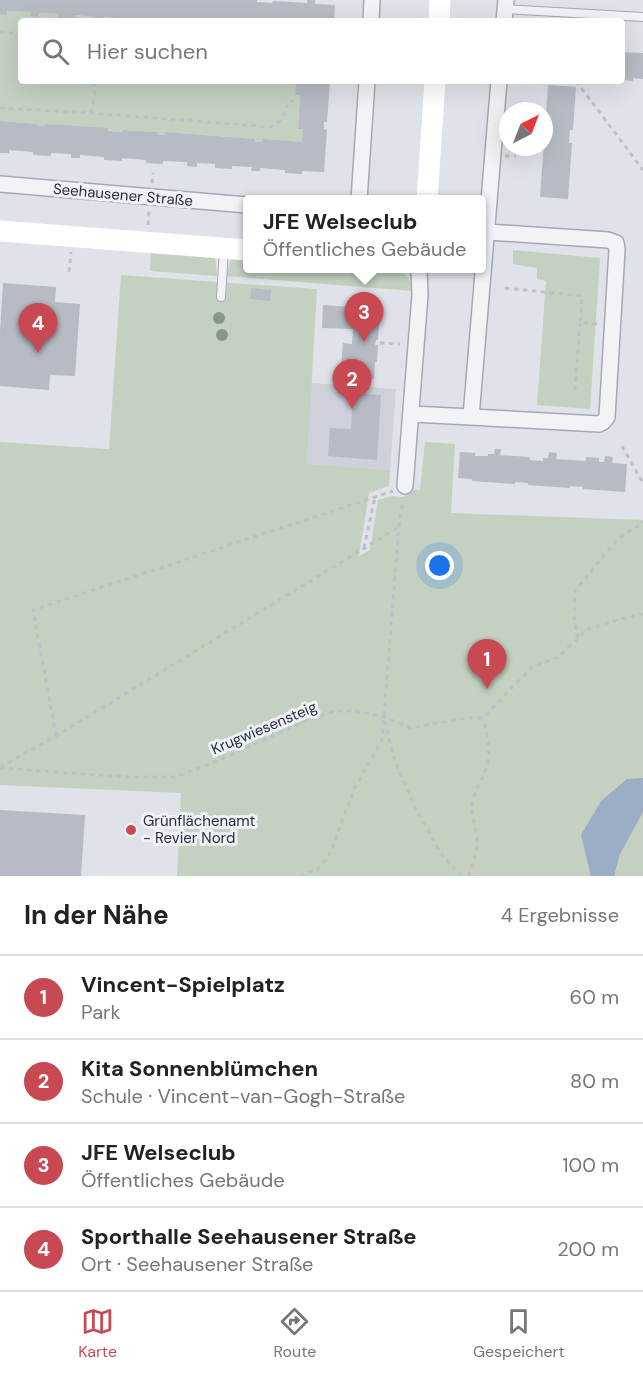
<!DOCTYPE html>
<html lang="de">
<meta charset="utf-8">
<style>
:root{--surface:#fff;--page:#f2f2f2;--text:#222;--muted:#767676;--line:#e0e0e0;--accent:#c84952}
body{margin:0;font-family:"DM Sans",sans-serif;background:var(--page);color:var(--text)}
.compass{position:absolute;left:499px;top:102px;width:54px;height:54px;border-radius:50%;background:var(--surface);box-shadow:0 6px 24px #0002;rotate:42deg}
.you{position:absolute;left:440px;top:566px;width:21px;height:21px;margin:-15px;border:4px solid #fff;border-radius:50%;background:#1a73e8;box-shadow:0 0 0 9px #1a73e833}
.badge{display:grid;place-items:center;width:39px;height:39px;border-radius:50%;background:var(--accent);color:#fff;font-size:20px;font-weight:700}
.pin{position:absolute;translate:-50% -50px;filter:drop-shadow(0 2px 3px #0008)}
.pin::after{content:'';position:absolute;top:32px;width:21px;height:18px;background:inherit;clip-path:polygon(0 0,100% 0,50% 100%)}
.popup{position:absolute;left:243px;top:195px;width:243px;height:78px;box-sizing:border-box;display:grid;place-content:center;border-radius:6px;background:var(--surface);filter:drop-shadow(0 2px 4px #0005);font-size:20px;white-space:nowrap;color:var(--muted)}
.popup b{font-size:22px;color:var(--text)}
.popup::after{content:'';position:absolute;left:50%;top:100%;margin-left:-12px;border:12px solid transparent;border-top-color:var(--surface)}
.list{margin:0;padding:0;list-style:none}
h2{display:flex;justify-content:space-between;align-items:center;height:78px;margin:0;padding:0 24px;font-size:26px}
h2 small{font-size:20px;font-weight:400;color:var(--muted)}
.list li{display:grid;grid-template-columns:39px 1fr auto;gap:18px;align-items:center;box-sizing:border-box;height:84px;padding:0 24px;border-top:2px solid var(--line)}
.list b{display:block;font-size:22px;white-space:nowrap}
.list p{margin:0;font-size:20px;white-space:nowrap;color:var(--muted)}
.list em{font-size:20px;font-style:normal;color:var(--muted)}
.icon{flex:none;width:33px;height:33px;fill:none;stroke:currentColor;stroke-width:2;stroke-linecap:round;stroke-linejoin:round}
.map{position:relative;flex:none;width:643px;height:876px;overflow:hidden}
.search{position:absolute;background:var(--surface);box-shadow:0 6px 24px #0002;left:18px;right:18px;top:18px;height:66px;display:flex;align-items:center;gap:15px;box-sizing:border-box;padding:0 21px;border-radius:6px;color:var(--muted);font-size:22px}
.sheet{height:414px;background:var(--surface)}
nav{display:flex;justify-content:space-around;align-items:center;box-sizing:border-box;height:84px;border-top:2px solid var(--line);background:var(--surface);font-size:16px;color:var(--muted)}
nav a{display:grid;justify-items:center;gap:3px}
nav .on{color:var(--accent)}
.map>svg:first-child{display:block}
</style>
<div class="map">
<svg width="643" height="876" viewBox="0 0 643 876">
<rect width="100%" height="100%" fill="#dfe2e8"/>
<path fill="#ced1da" d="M311 383 396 389 390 470 307 464Z"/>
<path fill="#c4d1c1" d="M7 11 31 12V16L38 17 39 13 58 14V18L75 19V15L96 17V21H101H21V81H296L295 94 300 95 298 128 303 129 302 142 263 139 262 142H255V139L165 132 164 135H157V132L124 130 123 132 45 124 44 126H37V124L0 121V14H6Z
M151 250 215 256 217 276 150 271Z
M513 250 600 258 590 409 537 405 546 281 537 279V268L513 264Z
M232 257 247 258V268L395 269C405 272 412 280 412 291L226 276Z
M121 275 317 289 307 464 390 470 389 486 369 493 359 556 370 550 378 500 393 496 403 497 414 490H420L425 442 455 444 451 513 643 520V876H177L181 793 0 785V442L109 449Z"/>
<path fill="#9cadc6" d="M643 778V812L620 854 614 876H591L581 835 601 801 627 779Z"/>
<path fill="#b7bbc4" d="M0 0H257V2L272 3 273 1 307 3V0H315V4L335 5 334 21H128V19L103 17V21H96V17L75 15V19L58 18V14L39 13 38 17 30 16 31 12 7 11V15L0 14Z
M622 52 643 53V79L633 78V81L622 80Z
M296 81H330L327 122H324V129L327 130 324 172 302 171V174L285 173V170L260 168V171H251L252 167 232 166V169L215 168V164L197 163V167L187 166V162L163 161V164L146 163V160L122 158V161L104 160V157L80 155V158H71V154L51 153V156L33 155V152L9 150V153H0V121L37 124V126H44L45 124 108 128V131L123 132V130L157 132V135H164L165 132 255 139V142H262L263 139 302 142 303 129H298L300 95H295Z
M548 85 576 87 573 130H570L569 143H572L568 199 540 197Z
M3 283 56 287 55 302 80 304 75 376 50 375 49 390 0 386V332Z
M251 288 271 290 270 301 250 299Z
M323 305 351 307V309L374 311V312L380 313 378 340H376L375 345H378L377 362H375L374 379 340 376 343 343 352 344 353 329 322 328Z
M353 393 381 395 377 460 328 456 330 428 351 429Z
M495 449H501L500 455 530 457V460L543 461V458H548L549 452 557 453 556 459 586 461V457L599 458V462H604L605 456 613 457 612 463 627 464 625 492 583 489V487L570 486V488L528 485V483L515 482V484L472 481V479L458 478 460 452 475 453V456H488V454H494Z
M0 810 85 815 81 876H0Z"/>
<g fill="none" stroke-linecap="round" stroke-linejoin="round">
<g stroke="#a5a9b2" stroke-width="10">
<path id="lane" d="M505 9 643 17
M221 297 224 250"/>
</g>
<g stroke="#a5a9b2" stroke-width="18">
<path id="street" d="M371 21 372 0
M504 21 506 0
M0 184 247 205
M359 200 367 81
M412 414 471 417 499 81
M471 417 599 424 603 422 607 417 617 250 616 243 608 240 488 232
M405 486 420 295 419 268"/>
</g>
<path stroke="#bec0c6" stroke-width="3" stroke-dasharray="4.5 4.5" stroke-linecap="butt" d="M0 32 21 34
M576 81 643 170
M0 108 91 113 271 127C283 120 285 115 288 101L297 102
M91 113 95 94 93 81
M505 156H516
M152 183 153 173
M148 225 149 211
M69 272 71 252
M505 288 582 296 580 323 598 324
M380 343 400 344
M575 390 580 323
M622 446 643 483
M364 548 375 497
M578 638 574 616 575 591 617 540 643 522
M385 721 394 759 416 809 442 855 462 876
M56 736 33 610 393 491
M0 767 56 736 399 527
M0 768 128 777H175L208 765 306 721 335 711H356L384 717 411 728 466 718H483L531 668 558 657 588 629 620 619 643 614
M300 876 317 870 329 856 354 789 382 740 399 527 403 500
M468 876C476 859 479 845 475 827 474 821 471 814 472 808 472 794 481 782 486 769 492 752 487 736 483 719"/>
<use href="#lane" stroke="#f2f3f6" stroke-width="8"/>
<use href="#street" stroke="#f2f3f6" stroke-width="15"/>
<path stroke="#fff" stroke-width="21" d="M439 21 440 0
M427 200 435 81
M0 231 247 250"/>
</g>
<g fill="#859787">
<circle cx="219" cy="318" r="6"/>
<circle cx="222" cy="335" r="6"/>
</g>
<circle fill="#c84952" stroke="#eff1f6" stroke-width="2" cx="131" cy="830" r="6"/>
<g text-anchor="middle" stroke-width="6" stroke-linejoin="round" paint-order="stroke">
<g font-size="15" fill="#292f3e" stroke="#eff1f6">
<text transform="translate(123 195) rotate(5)" y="5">Seehausener Straße</text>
<text transform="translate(264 728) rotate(-23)" y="5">Krugwiesensteig</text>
</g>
<g font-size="15" fill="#292f3e" stroke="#eff1f6" text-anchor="start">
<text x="143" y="826">Grünflächenamt<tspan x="143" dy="17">- Revier Nord</tspan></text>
</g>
</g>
</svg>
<svg class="compass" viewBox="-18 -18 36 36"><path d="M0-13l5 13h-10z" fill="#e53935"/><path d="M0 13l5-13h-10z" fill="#767676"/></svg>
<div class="you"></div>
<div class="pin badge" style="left:487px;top:689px">1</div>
<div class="pin badge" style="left:352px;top:409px">2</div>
<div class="pin badge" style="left:364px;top:342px">3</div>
<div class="popup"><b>JFE Welseclub</b>Öffentliches Gebäude</div>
<div class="pin badge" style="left:38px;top:353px">4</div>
<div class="search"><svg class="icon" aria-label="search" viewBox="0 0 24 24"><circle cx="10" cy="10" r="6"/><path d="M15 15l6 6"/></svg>Hier suchen</div>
</div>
<section class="sheet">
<h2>In der Nähe<small>4 Ergebnisse</small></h2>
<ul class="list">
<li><span class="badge">1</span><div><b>Vincent-Spielplatz</b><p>Park</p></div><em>60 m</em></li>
<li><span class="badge">2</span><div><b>Kita Sonnenblümchen</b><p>Schule · Vincent-van-Gogh-Straße</p></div><em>80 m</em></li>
<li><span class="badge">3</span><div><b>JFE Welseclub</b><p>Öffentliches Gebäude</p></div><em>100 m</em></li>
<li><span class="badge">4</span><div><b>Sporthalle Seehausener Straße</b><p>Ort · Seehausener Straße</p></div><em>200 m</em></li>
</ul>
</section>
<nav>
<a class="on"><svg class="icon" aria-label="map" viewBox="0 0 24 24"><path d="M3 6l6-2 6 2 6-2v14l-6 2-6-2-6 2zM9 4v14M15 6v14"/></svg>Karte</a>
<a><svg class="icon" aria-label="directions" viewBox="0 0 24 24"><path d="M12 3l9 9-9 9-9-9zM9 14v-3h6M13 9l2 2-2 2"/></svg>Route</a>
<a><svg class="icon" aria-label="saved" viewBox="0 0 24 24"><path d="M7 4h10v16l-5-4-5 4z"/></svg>Gespeichert</a>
</nav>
